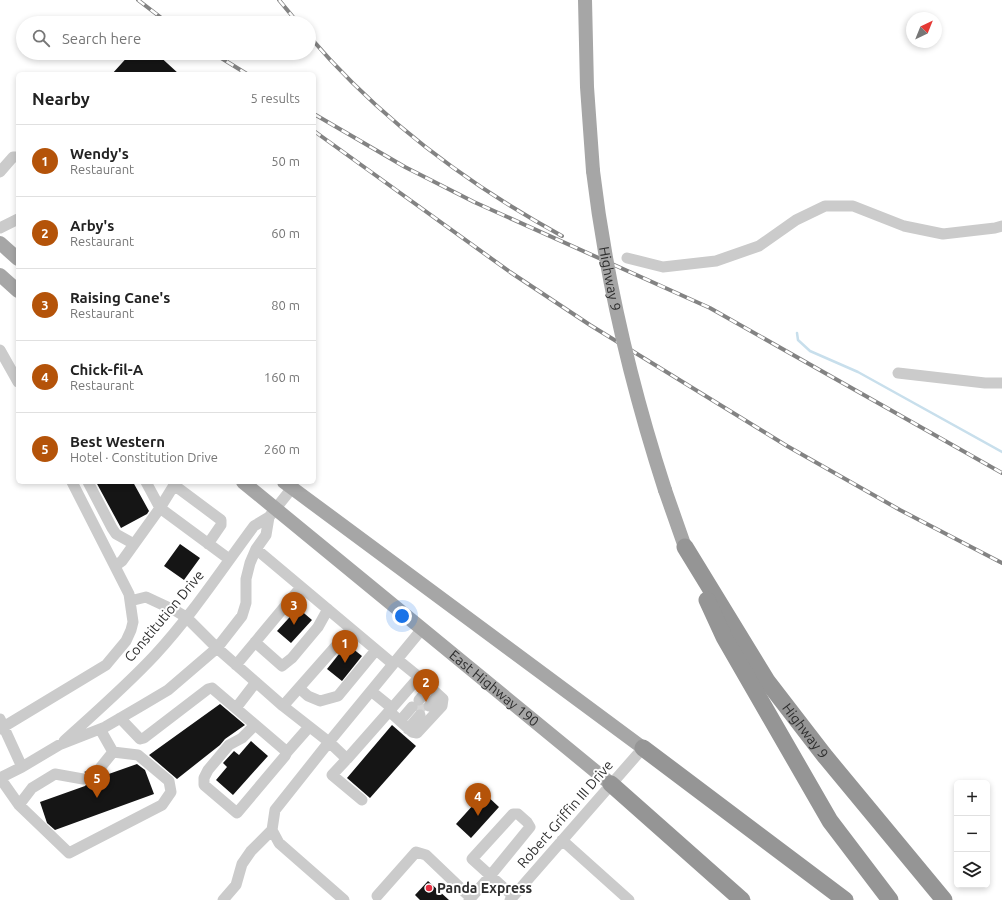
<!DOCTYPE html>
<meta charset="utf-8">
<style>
:root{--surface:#fff;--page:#f6f6f6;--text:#222;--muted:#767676;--line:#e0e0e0;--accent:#b45309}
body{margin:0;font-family:Ubuntu,sans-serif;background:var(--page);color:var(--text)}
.controls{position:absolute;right:12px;bottom:12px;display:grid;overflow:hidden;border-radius:6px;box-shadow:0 2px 6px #0003}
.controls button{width:36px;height:36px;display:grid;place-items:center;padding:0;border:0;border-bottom:1px solid var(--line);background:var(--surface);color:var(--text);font:20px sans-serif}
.compass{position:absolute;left:906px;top:12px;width:36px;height:36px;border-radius:50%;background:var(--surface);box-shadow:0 2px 6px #0003;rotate:43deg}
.you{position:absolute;left:402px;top:616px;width:14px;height:14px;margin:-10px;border:3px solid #fff;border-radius:50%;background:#1a73e8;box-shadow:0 0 0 6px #1a73e833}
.badge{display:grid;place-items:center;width:26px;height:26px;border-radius:50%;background:var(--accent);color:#fff;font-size:13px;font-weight:700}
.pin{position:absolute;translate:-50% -33px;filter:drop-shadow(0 1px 2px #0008)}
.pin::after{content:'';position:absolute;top:21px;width:14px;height:12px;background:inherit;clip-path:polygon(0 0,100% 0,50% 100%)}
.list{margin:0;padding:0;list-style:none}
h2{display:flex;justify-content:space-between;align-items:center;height:52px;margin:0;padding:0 16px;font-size:17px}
h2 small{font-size:13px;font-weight:400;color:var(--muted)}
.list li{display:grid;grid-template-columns:26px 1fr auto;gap:12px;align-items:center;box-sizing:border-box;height:72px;padding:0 16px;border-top:1px solid var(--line)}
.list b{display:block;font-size:15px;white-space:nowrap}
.list p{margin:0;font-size:13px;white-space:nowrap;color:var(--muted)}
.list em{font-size:13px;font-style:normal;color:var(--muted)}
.icon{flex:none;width:22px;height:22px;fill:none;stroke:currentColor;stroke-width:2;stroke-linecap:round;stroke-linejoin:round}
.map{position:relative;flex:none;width:1002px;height:900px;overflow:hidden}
.search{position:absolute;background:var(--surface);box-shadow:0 2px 6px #0003;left:16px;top:16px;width:300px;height:44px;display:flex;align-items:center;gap:10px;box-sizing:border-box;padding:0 14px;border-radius:22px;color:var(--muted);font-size:15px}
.panel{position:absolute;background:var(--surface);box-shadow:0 2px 6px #0003;left:16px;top:72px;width:300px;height:412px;border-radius:6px}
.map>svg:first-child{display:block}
</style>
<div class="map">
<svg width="1002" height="900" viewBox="0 0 1002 900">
<rect width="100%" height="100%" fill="#fff"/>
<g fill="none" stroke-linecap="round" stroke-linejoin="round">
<path stroke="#c8dfec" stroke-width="2.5" d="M797 333 798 340 810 351 858 372 1002 452"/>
</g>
<path fill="#151515" d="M131 53H156L179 74H112Z
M96 482H133L149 511 147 514 121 528Z
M180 544 200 558 184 580 164 566Z
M298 608 312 620 291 643 277 631Z
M347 644 362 656 342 681 327 669Z
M220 704 245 725 225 739 220 745 177 779 149 755Z
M392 725 416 746 370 798 347 778Z
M251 741 268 756 233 795 216 780 227 767 223 763 234 751 239 755Z
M137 764 145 770 154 794 55 830 47 823 40 802 85 786 90 780 88 774 84 772 90 770 89 775 91 778 98 780 103 776Z
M484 793 499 807 471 838 456 824Z
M428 881 449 900H420L415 895Z"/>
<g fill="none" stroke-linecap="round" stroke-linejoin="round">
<path stroke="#d5d5d5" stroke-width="11" stroke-dasharray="11 5.5" stroke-linecap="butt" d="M417 712 424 704"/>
<path stroke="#cbcbcb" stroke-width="11" d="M0 172 13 157H18
M0 228 18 219
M627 258 663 267 716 261 759 246 796 220 825 206H853L904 226 943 234 995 228 1002 226
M0 350 18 382
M898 373 985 383H1002
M88 482 112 528 116 534 134 544
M173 482 174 485 221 520V525L208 544
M176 482 160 508 229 559
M256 549 393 664
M115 566 122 561 160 508 146 482
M130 601 146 597 176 611 186 617 217 648 283 706 329 742 422 629
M255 642 282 666 292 658 318 627 328 609
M236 665 301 587
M299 688 308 696 320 701 338 696 376 650
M419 700 430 687
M283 706 351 629
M429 706 438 695
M236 708 256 682
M392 708 419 677 398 660
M389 711 412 732 417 733 442 706 443 699 419 677
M120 718 140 739 144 738 208 689 212 688 287 752 285 756 237 813 204 785V778L208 770 229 745 242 738 255 725
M0 719 22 767
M400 721 412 707
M0 729 106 665 126 641 131 630 133 622 129 594 72 482
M408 729 420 715
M64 741C95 713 127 685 155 655 192 615 222 569 254 526L269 517 292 488
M287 752 309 727
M347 759 392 708 371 691
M96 773 113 752
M0 778 22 767 59 745 105 727 141 706 168 690 217 648 242 616 246 603V579L250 563 256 549 266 535 269 517
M0 778 19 805 69 853 162 805 171 792 169 781 138 755 113 752 100 729
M19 805 32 788 55 774 83 779
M272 830 279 843 344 900
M562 840 629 900
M377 896 416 852 426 855 471 898
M223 900 236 885 242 864 251 851 272 830 275 810 329 742 347 759 332 775 362 800
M469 900 490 876 530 827 527 822 518 814H513L472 859 513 896
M510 900 643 748"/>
<g stroke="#a6a6a6" stroke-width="14">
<path d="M585 0 587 87 593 171"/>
<path d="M0 243 18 259"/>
<path d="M0 275 18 291"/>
<path id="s1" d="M243 482 611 784"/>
<path d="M284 482 643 748"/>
<path d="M665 490 685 547"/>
</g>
<g stroke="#959595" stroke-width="17">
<path id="s2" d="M685 547 767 681 824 755 944 900"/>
<path d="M707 600 724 637 830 821 890 900"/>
<path d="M643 748 845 900"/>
<path d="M611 784 742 900"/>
</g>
<g stroke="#838383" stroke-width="4">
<path id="rail" d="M138 0 168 23
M279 0 298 23
M309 36C379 118 467 184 562 236
M213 53 247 74
M314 114 405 167 474 202 710 308 1002 473
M314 131 510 272 590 325 787 446 900 510 1002 563"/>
</g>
<use href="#rail" stroke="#fff" stroke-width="2.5" stroke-dasharray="8" stroke-linecap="butt"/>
<path stroke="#a6a6a6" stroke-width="14" id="s3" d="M593 171C606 280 631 385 665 490"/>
</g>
<circle fill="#e62f42" stroke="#fff" stroke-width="1.5" cx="429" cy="888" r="4"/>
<g text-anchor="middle" stroke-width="4" stroke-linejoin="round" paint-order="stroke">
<g font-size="14" fill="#2e2e2e" stroke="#fff">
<text dy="5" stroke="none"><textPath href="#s3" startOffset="109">Highway 9</textPath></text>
<text transform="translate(164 616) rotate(-50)" y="5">Constitution Drive</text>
<text dy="5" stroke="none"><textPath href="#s1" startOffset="325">East Highway 190</textPath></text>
<text dy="5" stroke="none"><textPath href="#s2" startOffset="220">Highway 9</textPath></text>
<text transform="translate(565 814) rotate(-49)" y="5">Robert Griffin III Drive</text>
</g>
<g font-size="14" font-weight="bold" fill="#2e2e2e" stroke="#fff" text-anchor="start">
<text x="437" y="893">Panda Express</text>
</g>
</g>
</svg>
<div class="controls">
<button>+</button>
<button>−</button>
<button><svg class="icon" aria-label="layers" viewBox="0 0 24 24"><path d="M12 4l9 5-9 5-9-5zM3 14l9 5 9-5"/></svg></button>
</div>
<svg class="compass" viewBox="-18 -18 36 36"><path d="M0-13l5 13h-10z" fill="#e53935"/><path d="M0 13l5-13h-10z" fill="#767676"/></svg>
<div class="you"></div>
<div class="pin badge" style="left:345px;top:663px">1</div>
<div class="pin badge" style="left:426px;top:702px">2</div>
<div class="pin badge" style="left:294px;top:625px">3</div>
<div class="pin badge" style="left:478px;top:816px">4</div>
<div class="pin badge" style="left:97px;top:798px">5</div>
<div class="search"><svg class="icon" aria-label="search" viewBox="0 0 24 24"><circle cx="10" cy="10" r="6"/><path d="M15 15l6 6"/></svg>Search here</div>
<section class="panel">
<h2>Nearby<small>5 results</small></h2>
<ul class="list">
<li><span class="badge">1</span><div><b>Wendy's</b><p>Restaurant</p></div><em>50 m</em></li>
<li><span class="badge">2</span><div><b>Arby's</b><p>Restaurant</p></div><em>60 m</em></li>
<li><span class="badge">3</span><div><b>Raising Cane's</b><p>Restaurant</p></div><em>80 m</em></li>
<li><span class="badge">4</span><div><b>Chick-fil-A</b><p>Restaurant</p></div><em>160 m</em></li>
<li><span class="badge">5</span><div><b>Best Western</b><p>Hotel · Constitution Drive</p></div><em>260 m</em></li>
</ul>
</section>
</div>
